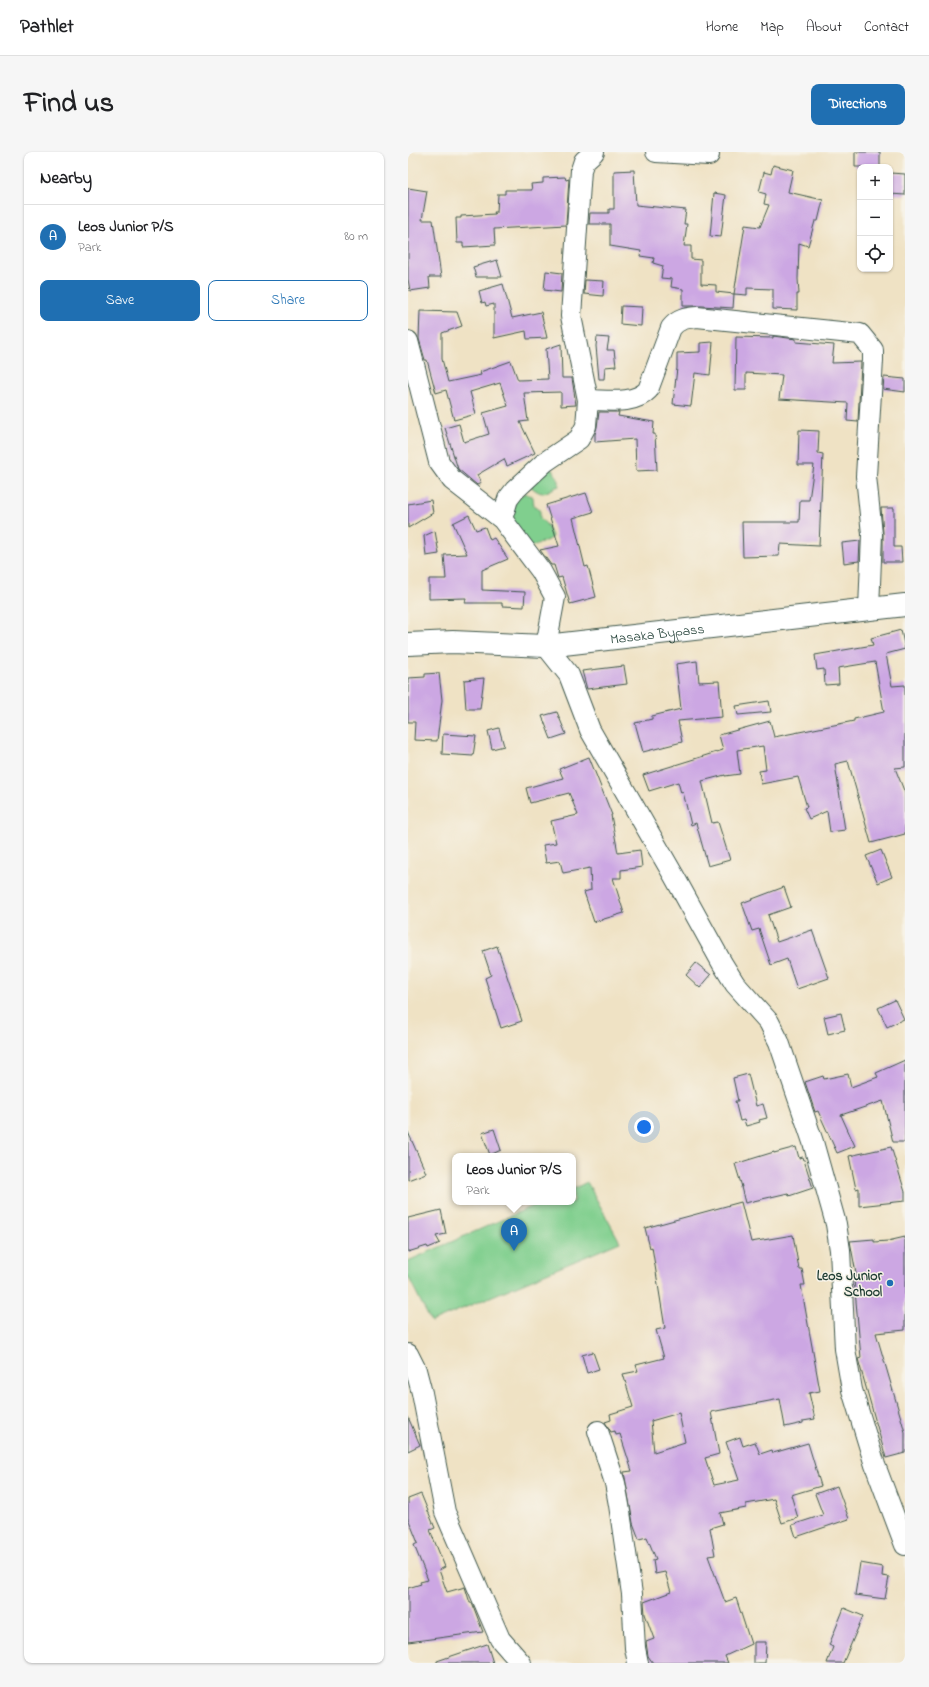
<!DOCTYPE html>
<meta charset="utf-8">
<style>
:root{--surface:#fff;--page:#f6f6f6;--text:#202124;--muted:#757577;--line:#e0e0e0;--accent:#1f6fb2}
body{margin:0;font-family:"Indie Flower",sans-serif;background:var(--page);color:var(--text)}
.controls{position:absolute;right:12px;top:12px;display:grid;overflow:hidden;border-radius:8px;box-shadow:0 1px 3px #0004}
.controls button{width:36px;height:36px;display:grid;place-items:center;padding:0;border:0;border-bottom:1px solid var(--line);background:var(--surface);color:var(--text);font:20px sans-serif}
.you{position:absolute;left:236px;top:975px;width:14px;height:14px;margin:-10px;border:3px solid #fff;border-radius:50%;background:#1a73e8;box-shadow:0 0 0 6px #1a73e833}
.badge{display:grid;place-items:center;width:26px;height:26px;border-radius:50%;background:var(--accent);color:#fff;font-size:13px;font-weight:700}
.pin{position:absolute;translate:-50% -33px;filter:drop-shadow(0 1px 2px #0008)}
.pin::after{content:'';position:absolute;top:21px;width:14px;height:12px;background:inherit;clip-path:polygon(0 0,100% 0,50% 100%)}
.popup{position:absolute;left:44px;top:1001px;width:124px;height:52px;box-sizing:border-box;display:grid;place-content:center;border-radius:8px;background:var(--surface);filter:drop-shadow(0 1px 3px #0005);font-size:13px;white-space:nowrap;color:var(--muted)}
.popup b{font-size:15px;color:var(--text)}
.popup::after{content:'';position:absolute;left:50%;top:100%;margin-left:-8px;border:8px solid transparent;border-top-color:var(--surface)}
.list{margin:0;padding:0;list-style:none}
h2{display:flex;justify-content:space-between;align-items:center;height:52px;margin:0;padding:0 16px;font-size:17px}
h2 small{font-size:13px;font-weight:400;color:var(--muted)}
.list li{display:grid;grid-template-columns:26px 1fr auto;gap:12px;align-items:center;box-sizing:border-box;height:64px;padding:0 16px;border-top:1px solid var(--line)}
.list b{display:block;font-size:15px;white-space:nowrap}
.list p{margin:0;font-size:13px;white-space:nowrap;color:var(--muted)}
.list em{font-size:13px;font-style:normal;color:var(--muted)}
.actions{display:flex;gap:8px;padding:12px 16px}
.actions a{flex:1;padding:9px 0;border:1px solid var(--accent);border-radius:8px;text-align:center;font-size:14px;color:var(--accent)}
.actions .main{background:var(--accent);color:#fff}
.icon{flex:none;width:22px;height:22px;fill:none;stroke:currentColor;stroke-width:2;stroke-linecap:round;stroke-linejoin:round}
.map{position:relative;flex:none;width:497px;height:1511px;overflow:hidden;border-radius:8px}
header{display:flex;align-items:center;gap:24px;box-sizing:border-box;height:56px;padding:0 20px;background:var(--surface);border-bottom:1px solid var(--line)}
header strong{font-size:19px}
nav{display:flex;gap:22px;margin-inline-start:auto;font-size:14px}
.intro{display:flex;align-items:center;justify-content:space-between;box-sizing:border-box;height:96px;padding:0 24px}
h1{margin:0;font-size:28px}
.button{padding:10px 18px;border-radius:8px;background:var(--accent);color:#fff;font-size:14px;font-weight:700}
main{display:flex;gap:24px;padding:0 24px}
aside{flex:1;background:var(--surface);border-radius:8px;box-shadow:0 1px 3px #0004}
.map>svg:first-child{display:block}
</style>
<header>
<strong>Pathlet</strong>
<nav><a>Home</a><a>Map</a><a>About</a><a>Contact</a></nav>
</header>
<div class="intro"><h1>Find us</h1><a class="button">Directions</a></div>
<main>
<aside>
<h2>Nearby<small></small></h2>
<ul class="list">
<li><span class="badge">A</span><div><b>Leos Junior P/S</b><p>Park</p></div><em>80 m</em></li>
</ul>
<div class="actions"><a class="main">Save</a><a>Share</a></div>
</aside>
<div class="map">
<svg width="497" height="1511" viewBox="0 0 497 1511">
<rect width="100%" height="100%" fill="#f7f3e8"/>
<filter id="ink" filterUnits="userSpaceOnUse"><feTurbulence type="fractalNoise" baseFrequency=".025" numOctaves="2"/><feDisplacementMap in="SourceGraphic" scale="8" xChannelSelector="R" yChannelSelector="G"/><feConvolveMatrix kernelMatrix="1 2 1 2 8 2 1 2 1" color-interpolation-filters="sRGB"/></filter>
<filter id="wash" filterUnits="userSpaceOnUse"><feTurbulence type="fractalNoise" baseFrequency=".012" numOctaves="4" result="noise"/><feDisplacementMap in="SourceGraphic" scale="16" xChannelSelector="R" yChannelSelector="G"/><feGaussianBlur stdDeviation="0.9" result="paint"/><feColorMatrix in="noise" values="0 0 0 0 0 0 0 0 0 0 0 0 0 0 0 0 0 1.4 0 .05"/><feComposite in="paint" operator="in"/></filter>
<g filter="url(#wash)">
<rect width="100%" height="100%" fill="#efe2c4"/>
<path fill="#80cf8e" stroke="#508661" d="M139 317 145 318 151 329V334C135 340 137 346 122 334Z
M117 341 125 345 126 354 132 357V366L139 373 144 384 142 387 122 395 101 367 108 347Z
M179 1030 212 1090 23 1170 0 1124V1109L134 1050H165V1037Z"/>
<g id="blocks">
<path fill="#cca7e3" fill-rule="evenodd" d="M447 0H472V15H447Z
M365 13 385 18 380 40 415 48 410 69H407L400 94 391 91 390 127 391 142H389V158L365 157V137L339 136V143L326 142 337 73 352 75 361 53 356 52 358 42 351 40 356 20 363 22Z
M226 18 228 53 278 58 276 72H279L276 94H283V107L293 108V132L308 133V140L326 142 325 156 294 154H275V137L263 135 264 127 253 126 255 114 245 111 246 106 232 104 233 99 202 94V72H181L182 61H201V57H206V19Z
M482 21 497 22V43L482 42Z
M157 25 158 28 161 27 158 73 86 77 87 93 55 95V91H49L48 66H53V64L87 62 86 60H89L90 42H97V38H124L123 32 135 31V26Z
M0 36 19 39 14 68H25L33 125H21L22 136 2 139 0 127Z
M306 41 318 43 313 85 302 84Z
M89 108 94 125H68L65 115Z
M138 119 154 121 153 140 136 138Z
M177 128 196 129 195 144 176 142Z
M95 132 104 166 133 160 139 186 119 187 118 179 86 186V152L78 154 77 150 74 151 71 139Z
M213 154 234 155 233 174 212 172Z
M12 159 49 160 54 174 34 181V207L40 230 73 223 72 220 103 209 110 228 140 227 138 197 153 192 154 226H164L168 253 153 254V240L116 241 120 269 112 270 127 301 99 314 96 307 69 323 73 331 69 333 50 317 37 276 51 272 56 290 81 282 75 261 100 254 92 231 62 240 68 262 46 268 38 238 28 241 19 208H17L11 187Z
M365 184 388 187V190L426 193 424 211 453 210 450 270 439 269 440 251 371 247 374 223 338 221V238H327L328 185 365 186Z
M189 185 201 186 199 198H206L208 214 197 215 196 227H191L188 194Z
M305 190 302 223 287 221 283 254 265 252 269 216V201L292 200V191Z
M476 225 497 227V240L475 237Z
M191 260H211L210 264 246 270 245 282H247L249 318 228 319 227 287 187 290V282L189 275Z
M391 278 411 279 410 301 415 302 411 394 372 392 371 404 335 405 334 370H391L392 348H401L406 313H390Z
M178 341 185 360 165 366 177 415 180 414 188 445 162 452 154 425 150 426 146 413H143L132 398 151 394 138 353Z
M23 348 25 361 0 376V352Z
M473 356H486V395H493L494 410H475V381Z
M61 363 68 378 77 375 82 388 86 386 100 407 74 418V438L117 440 116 455 94 454V451H57L58 446 21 447V427H38L36 403 59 402 45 371Z
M27 379 31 402 18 404 16 384Z
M452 389 451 409 436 411 434 391Z
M493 478 497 497 478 502 484 534 497 533V615L487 616 497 641V682L463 691 440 609 427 612 437 678 422 680 419 659 401 667 396 656 399 655 390 625 353 632 351 619 358 618 355 594 329 598 332 622 317 624V623L294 629 304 671 310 670 322 708 300 714 288 671 283 673 275 640 273 641 270 630 241 639 235 623 315 598 311 583 362 569 366 585 446 569V567L476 560 467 510 430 516 431 532 417 533 416 517 409 518 407 503 465 493 463 486Z
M289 509 291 530 311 529 314 565 270 569 274 590 235 600 227 571 244 567V564L273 557 268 512Z
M216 514 219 532 179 537 174 519Z
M31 521 34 548 29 589 6 588 7 570H0V526L17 525V522Z
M76 526 72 557H58L56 528Z
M361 549 363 560 330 563 328 554Z
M149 560 158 582 143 587 134 564Z
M91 576 96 594 84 597 80 579Z
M35 582 68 584 65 604 34 602Z
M181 605 204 663H203L210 701 232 698 234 715 213 718V726H205L216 761 186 770 176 740 183 738 182 716 155 721 152 709 138 711 135 693 148 691 143 669 170 663 161 641 122 651 118 636 155 626 151 617Z
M473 698 484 725 470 731 458 704Z
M376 735 383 755 360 763 369 790 404 778 421 826 389 837 379 807 363 813 351 777 344 779 334 751Z
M89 794 114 869 93 876 77 826 83 823 75 799Z
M288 811 303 823 292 836 278 823Z
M487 848 496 867 479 875 470 856Z
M433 861 437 878 420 882 416 865Z
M497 908V990H485L475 949 433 963 447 994 429 1001 410 959 407 960 397 930 415 924 416 927 440 922 443 935 470 925 468 921Z
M340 922 348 954 355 952 359 966 351 968 352 970 338 974 336 968 332 969 327 949H330L325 926Z
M86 977 93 998 82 1003 74 981Z
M0 980 18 1021 0 1028Z
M388 995 391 1006 395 1005 405 1036 381 1044 380 1041 337 1051 333 1035H334L327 1012 366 1000V1001Z
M483 995 497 1040V1049L451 1054V1036L448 1037 441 1004Z
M333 1050 343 1090 385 1083 391 1117H394L397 1133H393L412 1239 401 1241 407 1267 395 1269V1271L377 1275 372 1247 303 1260 311 1302 297 1306 306 1333 331 1328 318 1290 332 1285 335 1294 347 1290 352 1302 364 1298 365 1301 400 1291 413 1334 383 1343 390 1366 374 1371 366 1347 338 1352V1356L312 1361 315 1372 302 1376 307 1403 300 1404 317 1450 328 1446 343 1492 317 1504 320 1511H245L240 1504 238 1490 246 1487 237 1462 236 1450 263 1440 257 1420 247 1422 245 1408 248 1407 239 1385 231 1387 225 1371 216 1320 224 1319 212 1282 208 1283 207 1279 203 1280 197 1270 203 1268 202 1262 225 1255 215 1222 230 1219 228 1213 256 1206 248 1178 257 1176 244 1095 242 1096 237 1076ZM271 1261 277 1290 246 1300 243 1269Z
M33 1058 38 1082 28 1084 32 1091 20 1096 19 1094 0 1100V1066Z
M497 1085V1178L468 1181 497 1280V1301L478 1306 450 1207 453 1206 446 1127H449L442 1089 466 1087V1090L480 1089Z
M185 1200 191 1217 179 1221 174 1203Z
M0 1265 12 1293 0 1299Z
M429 1334 441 1367 388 1385 384 1373 415 1363 407 1342Z
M13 1342 27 1376 22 1378 37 1415 31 1418 39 1440 57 1435 62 1451H64L75 1480 0 1490V1436L13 1432 12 1430 20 1428 6 1393 10 1391 0 1366V1347Z
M452 1411 475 1415 474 1424 481 1425 477 1447 447 1443Z
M436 1456 455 1464 435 1511H419L425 1495 421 1493Z
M346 1490H358L357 1511H346Z
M79 1492 85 1511H29V1509Z"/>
</g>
</g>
<g filter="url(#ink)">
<use href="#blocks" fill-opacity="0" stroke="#3e564a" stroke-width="1"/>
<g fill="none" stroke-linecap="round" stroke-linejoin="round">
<g stroke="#3e564a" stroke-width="22">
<path id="minor" d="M248 0 301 3
M0 189 31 310 44 328 94 367 133 419 147 445 138 494 161 523 182 578 266 724 314 811 327 832 361 870 371 890 405 990 428 1072 432 1098 437 1197 444 1238 467 1313 497 1393
M180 248C199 248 226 253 240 238L263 176C270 167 278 166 289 165L452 182 465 198V208L458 324 464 382 461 457
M94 367 100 347 107 338 137 310 171 287 178 274 180 248 163 164 173 18 176 9 186 0
M0 1202 8 1218 14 1241 37 1360 92 1487 113 1511
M190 1279 207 1331 211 1353 224 1442 227 1496 230 1511"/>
</g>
<g stroke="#3e564a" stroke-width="24">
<g id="highway">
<path id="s1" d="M0 492 45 490 138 494 497 453"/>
</g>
</g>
<use href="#minor" stroke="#fff" stroke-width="20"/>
<use href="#highway" stroke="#fff" stroke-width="22"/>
</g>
</g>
<circle fill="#1f6fb2" stroke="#f7f3e8" stroke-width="1.5" cx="482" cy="1131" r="4"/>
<g text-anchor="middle" stroke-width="3" stroke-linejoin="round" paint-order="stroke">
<g font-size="14" fill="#1f3d34" stroke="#f7f3e8">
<text dy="5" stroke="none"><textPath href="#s1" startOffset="250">Masaka Bypass</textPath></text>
</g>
<g font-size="14" font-weight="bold" fill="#1f3d34" stroke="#f7f3e8" text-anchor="end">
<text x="474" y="1128">Leos Junior<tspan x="474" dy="16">School</tspan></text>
</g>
</g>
</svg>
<div class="controls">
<button>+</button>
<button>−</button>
<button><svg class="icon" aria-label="locate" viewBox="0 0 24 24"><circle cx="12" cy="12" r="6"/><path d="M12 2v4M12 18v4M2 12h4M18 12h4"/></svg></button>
</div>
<div class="you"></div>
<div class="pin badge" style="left:106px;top:1099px">A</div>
<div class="popup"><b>Leos Junior P/S</b>Park</div>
</div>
</main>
